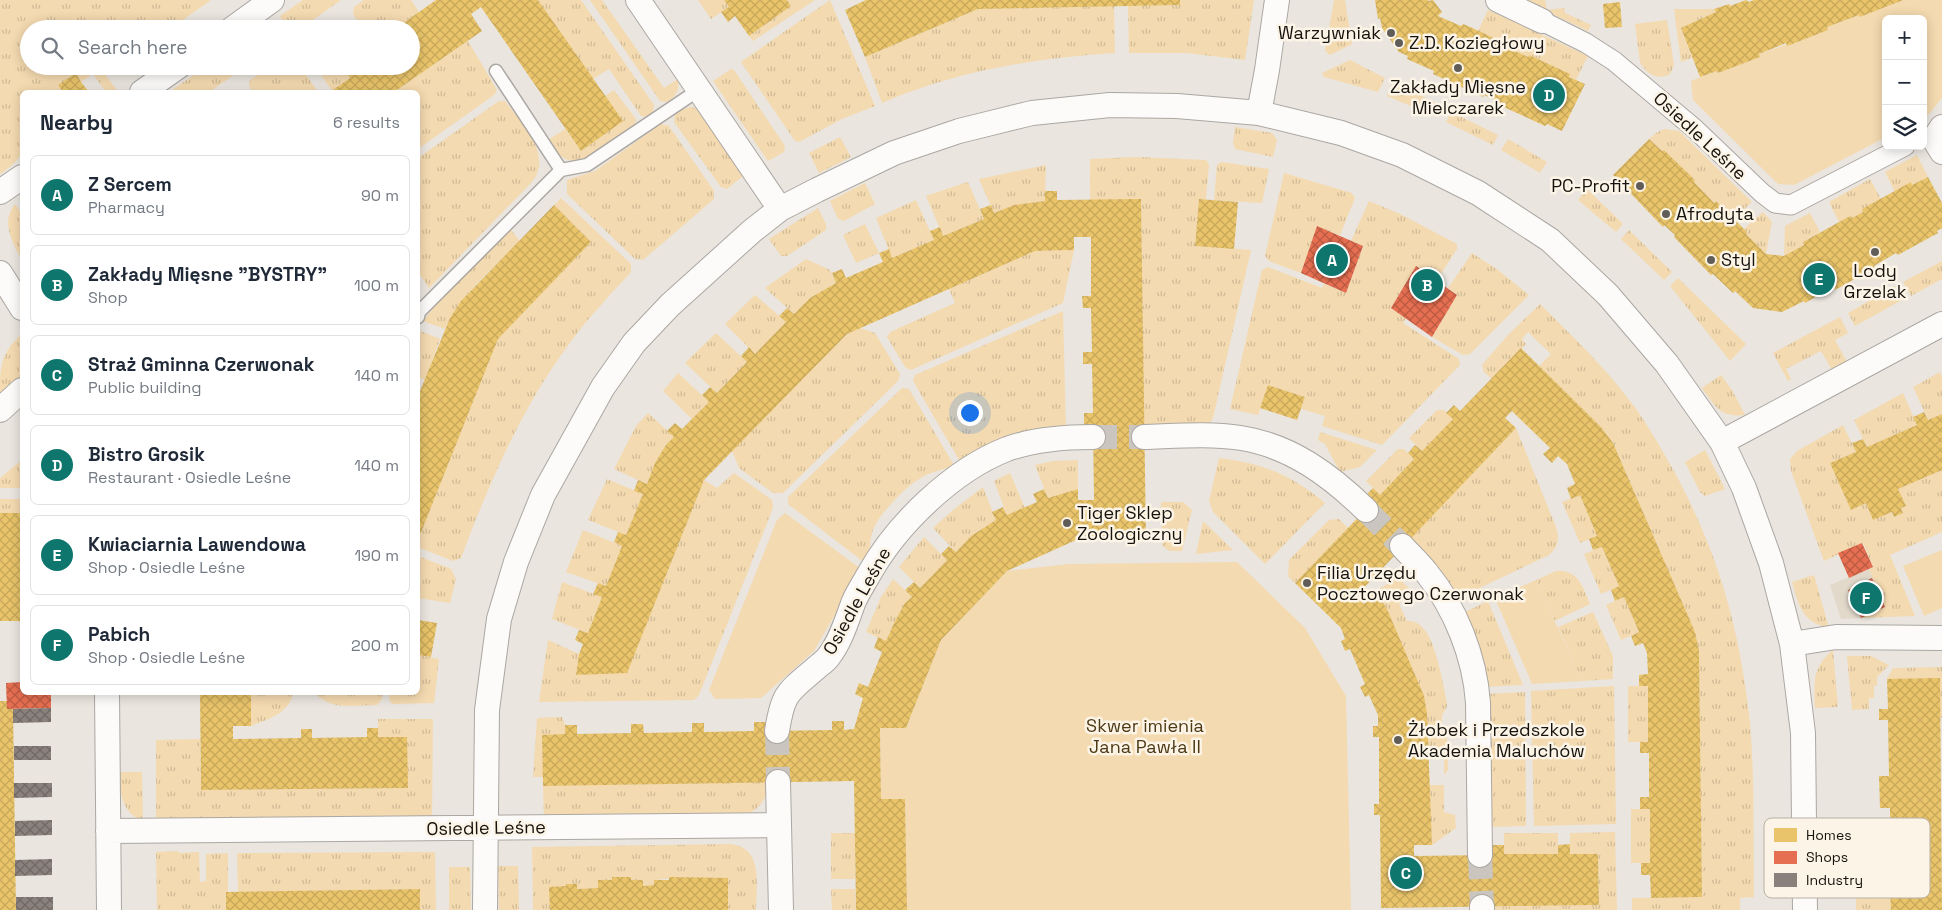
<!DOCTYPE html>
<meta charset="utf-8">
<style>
:root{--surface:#fff;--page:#f6f6f7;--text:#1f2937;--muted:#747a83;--line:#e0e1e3;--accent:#0f766e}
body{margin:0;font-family:"Space Grotesk",sans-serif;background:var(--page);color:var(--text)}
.controls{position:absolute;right:15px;top:15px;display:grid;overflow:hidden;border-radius:8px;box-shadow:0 2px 12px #0003}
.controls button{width:45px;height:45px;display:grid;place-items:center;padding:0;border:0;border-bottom:1px solid var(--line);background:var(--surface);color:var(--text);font:25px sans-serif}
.you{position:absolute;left:969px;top:412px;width:18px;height:18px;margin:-12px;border:4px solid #fff;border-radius:50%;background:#1a73e8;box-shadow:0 0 0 8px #1a73e833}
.badge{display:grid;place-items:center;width:32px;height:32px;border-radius:50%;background:var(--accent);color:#fff;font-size:16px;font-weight:700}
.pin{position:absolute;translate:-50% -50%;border:2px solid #fff;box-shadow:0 1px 5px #0006}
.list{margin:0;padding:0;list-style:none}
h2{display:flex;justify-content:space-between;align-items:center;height:65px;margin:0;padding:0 20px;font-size:21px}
h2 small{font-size:16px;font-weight:400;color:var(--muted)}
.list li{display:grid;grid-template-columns:32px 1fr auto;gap:15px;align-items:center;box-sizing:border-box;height:80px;margin:0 10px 10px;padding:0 10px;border:1px solid var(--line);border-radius:8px}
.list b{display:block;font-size:19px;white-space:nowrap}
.list p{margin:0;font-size:16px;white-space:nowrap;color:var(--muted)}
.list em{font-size:16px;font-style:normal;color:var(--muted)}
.icon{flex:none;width:28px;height:28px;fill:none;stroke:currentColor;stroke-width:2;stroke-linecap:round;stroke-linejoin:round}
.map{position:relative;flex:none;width:1942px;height:910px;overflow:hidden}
.search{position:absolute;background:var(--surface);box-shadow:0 2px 12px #0003;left:20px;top:20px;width:400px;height:55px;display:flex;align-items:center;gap:12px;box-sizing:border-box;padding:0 18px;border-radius:28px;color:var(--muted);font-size:19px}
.panel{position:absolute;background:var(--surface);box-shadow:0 2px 12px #0003;left:20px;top:90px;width:400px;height:605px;border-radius:8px}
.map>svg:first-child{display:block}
</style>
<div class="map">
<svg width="1942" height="910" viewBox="0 0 1942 910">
<defs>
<pattern id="grass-tufts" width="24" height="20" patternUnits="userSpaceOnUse" patternTransform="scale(1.25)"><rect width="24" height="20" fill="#f4dab0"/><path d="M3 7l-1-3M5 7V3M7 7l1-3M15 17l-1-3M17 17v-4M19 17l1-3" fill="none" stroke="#d0ba96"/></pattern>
<pattern id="homes-cross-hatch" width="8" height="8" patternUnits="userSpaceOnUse" patternTransform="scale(1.25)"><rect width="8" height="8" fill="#e9c46a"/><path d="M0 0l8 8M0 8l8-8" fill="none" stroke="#c7a85b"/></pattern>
<pattern id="shops-cross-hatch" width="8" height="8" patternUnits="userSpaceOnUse" patternTransform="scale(1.25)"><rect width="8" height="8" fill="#e76f51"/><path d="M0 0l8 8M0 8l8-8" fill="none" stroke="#ba5a42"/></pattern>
<pattern id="industry-cross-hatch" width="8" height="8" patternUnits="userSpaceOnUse" patternTransform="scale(1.25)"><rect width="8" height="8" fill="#8a817c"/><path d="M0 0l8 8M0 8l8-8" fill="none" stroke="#706864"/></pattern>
</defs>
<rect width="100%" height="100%" fill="#eae5de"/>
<path fill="#e2d9cb" d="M1869 569 1885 607 1861 618 1841 619 1830 585Z"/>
<path fill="url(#grass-tufts)" d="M0 0H211L170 29H29V66H116L105 74 118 92H106L93 74 81 82 76 74 58 85 63 92H22V132L19 135C29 154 14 164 0 174Z
M303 0H341L300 29H288L280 16Z
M364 0H411L419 12 395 29H363L353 14 354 7Z
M538 0H581L654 105 653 112 646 117 641 116 609 69 593 79Z
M590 0H602L664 88 678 79C680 90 676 96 667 102L660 101Z
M698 0H724L729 7 711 19Z
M787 0H815L753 41 749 36 791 6Z
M830 0 875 106 842 119 799 142 795 141 741 62Z
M1180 0H1254L1245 60 1187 53H1129L1128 6 1180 5Z
M1334 0H1345L1352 44 1330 55 1325 51Z
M1523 0H1545L1547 10 1564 8 1565 13 1591 25 1588 31Z
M1114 6 1115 53C1035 58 956 71 882 103L865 57 978 9Z
M1674 9H1714L1716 12 1681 28 1692 58 1681 62Z
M1488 10 1588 56 1576 80 1569 77V74L1529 55 1528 57 1501 45 1502 42 1478 31Z
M1667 20 1674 65 1670 74C1659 81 1646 74 1640 62L1635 24Z
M468 41 497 90 494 95 418 149V92H394Z
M1350 60 1385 78 1378 92 1324 77 1322 73Z
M207 66H247L209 92H169Z
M270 66H300L318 92H253L249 86 250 80Z
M315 66H342L350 78 332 91Z
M731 69 734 70 785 146 784 152 768 161 713 81Z
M1394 82 1442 106 1437 117 1387 96Z
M614 90 636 119 635 124C624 132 613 139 603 147 578 164 566 169 548 140L565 129 581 151 622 121 605 96Z
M499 101H505C521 123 555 156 531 183L429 288 418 272V158Z
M691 107 699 109 743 176 727 189 721 187 674 122 675 114 683 109Z
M1451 112 1498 135 1493 145 1446 122Z
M661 124 669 126 714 191V199L643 260 635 259 567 194V180L595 171Z
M1235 127 1272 133 1277 140 1273 157 1235 149 1233 143Z
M1664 129 1679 131 1752 202 1734 219 1716 201 1714 203 1694 182 1695 180 1664 150 1662 151 1649 139 1656 133Z
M840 137 851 157 819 173 809 153Z
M1508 139 1547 162 1540 173 1501 150Z
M1917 155 1928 177 1912 185 1911 182 1895 192 1885 172Z
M1137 157 1206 160 1209 164 1206 199H1199L1195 246 1251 250 1213 418 1209 425 1144 428 1141 200H1090V159Z
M1221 162 1269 169 1262 203 1214 200 1217 165Z
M1046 165 1045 201 1015 205 994 213 979 179Z
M1284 173 1352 193 1355 198 1340 235 1317 227 1301 273 1269 261 1265 256Z
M1870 179 1881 199 1862 209 1863 212 1852 218 1850 216 1839 222 1829 202Z
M968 182 984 219 943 236 926 196Z
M865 183 875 204 844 221 838 219 830 201Z
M1587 189 1623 224 1616 232 1578 200Z
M561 198 631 264V272C610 295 588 318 569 344 521 409 489 483 461 558L453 561 418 547V540L498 339 591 242 554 205Z
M916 200 934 240 892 258 876 218Z
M1369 201 1400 214 1457 244V249L1437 280 1416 266 1391 308 1406 318 1403 323 1459 359 1460 365 1382 445 1322 426 1325 416 1301 409 1305 397 1268 385 1258 415 1230 409 1262 270 1268 267 1322 288 1324 284 1346 293 1363 246 1351 241Z
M15 204 22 214V261C13 242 0 223 15 204Z
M818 208 826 224V230L787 256H781L769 239Z
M1763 212 1772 222 1766 254 1746 234 1747 232 1744 229Z
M1810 213 1820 232 1803 242 1804 245 1784 256 1785 226Z
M865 224 879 253 856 263 843 235Z
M511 230 520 241C494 268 460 294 445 329L423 321 447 291Z
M1629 230 1672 272 1664 280 1621 239Z
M1074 250 1063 303 911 370 905 367 887 337 890 332 955 303 949 289 1035 251Z
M1472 253 1498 270 1529 295 1470 354 1463 355 1432 337 1457 295 1448 288Z
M806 259 830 270 836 283 810 298 794 314 765 288Z
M1942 261V279L1911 296 1903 282Z
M1678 278 1746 344 1730 361 1670 286Z
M1895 286 1902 300 1855 326 1848 313Z
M755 295 786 322 755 354 725 324Z
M1540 304C1571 335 1603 365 1630 401 1647 423 1660 447 1674 471 1719 555 1740 629 1750 723 1755 780 1753 840 1754 897L1740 898V910H1632V898L1702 897 1699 651 1695 633 1613 443 1601 427 1539 366 1551 354 1528 332 1522 339 1526 344 1492 379 1484 372 1482 365 1508 335Z
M1063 311 1066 429 962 465 913 381 915 375Z
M1840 317 1848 333 1835 340 1847 362 1832 370 1821 351 1786 369 1791 379 1788 381 1773 353Z
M860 328 875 333 900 374 898 381 783 493H773L739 468 732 451 847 334Z
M418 330 440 339 425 380 418 377Z
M716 333 747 362 717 393 685 363Z
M22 334V375L17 383 0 395C0 368 0 353 22 334Z
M1940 372 1942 378V414L1928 420 1913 387Z
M678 373 709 402 692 419 663 391Z
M1721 375 1732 390 1745 415C1720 418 1715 406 1702 388Z
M902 388 909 389 955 467C928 470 911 482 893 502 884 512 876 520 872 533 869 542 871 556 865 563L788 504V497Z
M1903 393 1917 425 1867 447 1854 420Z
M1437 410H1444L1453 419 1422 451 1409 438Z
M648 413 674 437C661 451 654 466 647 484L614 469 636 426Z
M1843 425 1856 452 1830 463 1851 509 1866 503 1873 520 1892 512 1894 517 1903 513 1901 508 1905 506 1898 489 1942 470V532L1890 555 1915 616 1861 618 1885 607 1869 569 1873 567 1863 543 1824 561 1791 471 1790 459 1797 451Z
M1516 428 1556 527C1560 539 1558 547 1549 555L1454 600 1407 541Z
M1320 432 1377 450 1360 467 1340 472 1325 444 1318 440Z
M1398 449H1404L1414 459 1380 495 1366 481Z
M1705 450 1725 489 1705 496 1700 492 1685 462Z
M1219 458C1265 464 1289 474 1325 503L1265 564 1213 512 1209 501Z
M22 460V488H0V478Z
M1078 460V489L1048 498 1035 465 1053 461Z
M734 473 772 500 773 508 699 695 694 700 539 702 548 640 579 654 576 675 627 672 704 480 717 488Z
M1010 473 1025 508 1007 515 994 481Z
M607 479 643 494 626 535 588 520Z
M983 487 996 520 971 536 956 552 933 528 953 510Z
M1580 495 1597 536 1580 543 1562 502Z
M0 499H22V513H0Z
M1161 502H1183L1192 510 1182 551H1169L1162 545Z
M1339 519 1348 528 1295 583 1288 576 1289 560 1329 520Z
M1203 521 1233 550 1196 554Z
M583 530 622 546 606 586 566 572Z
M924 537 947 560 920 588 899 567Z
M1602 547 1619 586 1601 594 1584 554Z
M418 556 451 569 456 579 450 603 418 598Z
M1556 571C1578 569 1583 587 1590 604L1555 621 1536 580Z
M1814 575 1829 628C1802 622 1799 606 1792 582Z
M1398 578 1410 589 1405 598 1399 604 1407 621C1412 621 1417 622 1421 626 1436 638 1443 684 1447 703V707L1442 715V729L1447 734 1448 770 1444 775V755H1428L1387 609 1375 591Z
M893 579 912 597C899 609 893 625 886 641L866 632 881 597Z
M562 582 602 597 588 633 552 619Z
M1624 597 1639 632 1621 640 1606 605Z
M1488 601 1523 685 1483 687 1461 614Z
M1593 612 1613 656V679L1582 681 1558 627Z
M1833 650 1838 707 1815 708C1814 683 1812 667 1833 650Z
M418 655 439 659 434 703 392 704 389 699 390 693 418 692Z
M1847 656H1871L1889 665 1877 677V686H1874V698H1869V709L1852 710Z
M1942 667V718L1887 679 1893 668Z
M1614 686 1616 824 1534 826 1531 691Z
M1628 686H1648V742H1628Z
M1525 692 1526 826 1487 827 1485 694Z
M251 693H293C289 714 268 719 251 726Z
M315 693H383L382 699 377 705C356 705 330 711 315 693Z
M562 717 565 725V734L542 735 543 777H533L537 718Z
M378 719H433L432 820 156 824V740L200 739 201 790 407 788V737H378Z
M119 772H142L143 821C121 812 120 793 119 772Z
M769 782C767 799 760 809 745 815L544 818 543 786Z
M1429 785H1444V812L1455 815 1456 828 1432 845Z
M1631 809H1650V863H1631Z
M1615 832 1617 910H1488V907L1599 905 1598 854H1570V833Z
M831 833H855V879H831Z
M1504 833H1558V854H1504Z
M731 844C764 848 756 886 756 910H728L682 877 655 880 654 885 643 886V880H631V877H613L612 880 598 888 577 889 576 884H567L566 886 550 887V910H533L532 847Z
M177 851 180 853 199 852 200 882 206 881V854L228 853V892H226V910H157L156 852Z
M435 852 436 910H420V889L238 892 237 853Z
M498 866H518L519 910H499Z
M449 867H470L471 910H449Z
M831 889H855L856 910H832Z
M1891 893V910H1856V894Z"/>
<path fill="#f4dab0" d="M1901 0H1942V98L1930 113 1923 117V19H1886V137L1794 185 1778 184 1693 100 1691 81 1717 71 1718 73 1759 57V54L1828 30 1827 27 1859 15 1860 17Z
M785 513 861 569 814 651 761 698 715 699 709 690 777 520Z
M1942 550V608L1924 616 1903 566Z
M1237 562 1305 628 1346 696 1351 910H907L905 799H881L880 728H906L941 640 1007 571 1069 564Z
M1536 580 1582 681 1532 684 1495 598Z"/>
<path fill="url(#homes-cross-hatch)" d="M436 0H538L623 121 581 151 481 7 471 14 482 31 394 92H330L350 78 342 66H411V29H395Z
M724 0H787L791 6 749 36 735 16 728 22 721 12 729 7Z
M866 0H1180V5L978 9 865 57 845 10Z
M1375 0H1428V1L1433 0 1442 12 1438 16 1461 26 1463 24 1468 26 1502 42 1501 45 1528 57 1529 55 1570 74 1569 77 1585 84 1562 131 1547 124 1545 126 1495 103 1496 100 1484 95 1483 97 1433 74 1434 71 1407 59 1408 56 1399 52 1382 28 1380 18 1378 19Z
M1746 0 1749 2 1754 0H1903L1860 17 1859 15 1827 27 1828 30 1787 46 1786 43 1759 54 1760 57 1718 73 1717 71 1700 77 1681 28 1716 12 1714 9 1729 4 1730 6Z
M1620 2 1622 27 1605 28 1603 4Z
M76 73 81 82 89 92H63L58 85Z
M1649 139 1662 151 1664 150 1695 180 1694 182 1714 203 1716 201 1747 232 1746 234 1766 254 1784 256 1804 245 1803 242 1850 216 1852 218 1863 212 1862 209 1911 182 1912 185 1928 177 1942 203V228L1937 231 1938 233 1898 255 1896 253 1874 266 1875 268 1835 290 1834 287 1805 303 1804 301 1782 312 1753 308 1735 291 1733 293 1713 274 1711 275 1674 237 1675 235 1664 225 1663 227 1613 175Z
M1045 191H1057V200L1141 199 1146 539 1076 540 1007 571 941 640 906 728H880L881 799H905L907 910H856L854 781 543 786 542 735 565 734V725H577V734L631 733V724H643L644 733 692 732V723H704V732L754 731V722H766V731L832 730V721H844V730L854 729 863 698 855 694 859 683 868 687 882 652 874 648 878 637 886 641 895 621 905 603 912 597 905 590 914 582 920 588 947 560 941 554 949 546 956 552 971 536 996 520 992 512 1003 507 1007 515 1037 502 1033 494 1044 489 1048 498 1078 489V500H1094L1093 425H1084V413H1093L1092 364H1083V352H1092L1091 308H1083L1082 296H1091V237H1074V250L1035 251 847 334 704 480 627 673 576 675 579 654 583 644 575 640 579 630 588 633 602 597 593 594 598 583 606 586 622 546 614 542 618 532 626 535 643 494 634 491 638 480 647 484 655 463 666 445 674 437 667 431 675 423 682 429 709 402 702 395 710 387 717 393 747 362 741 356 749 347 755 354 786 322 779 316 787 308 794 314 810 298 836 283 832 273 842 269 846 278 883 262 879 253 889 249 892 258 934 240 930 231 940 227 943 236 984 219 980 209 991 205 994 213 1014 205 1045 201Z
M1199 199 1238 202 1234 249 1195 246Z
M554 205 591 242 498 339 418 540V397L420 391 450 318 461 301Z
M1521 348 1601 427 1613 443 1695 632 1699 651 1702 897 1651 898 1650 875H1641V863H1650V809H1640V797H1649V753H1640V742H1648V686H1639V675L1648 674 1647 653 1643 643 1635 646 1631 636 1639 632 1624 597 1615 601 1611 590 1619 586 1602 547 1593 550 1589 539 1597 536 1580 495 1571 499 1567 488 1575 484 1567 464 1558 456 1552 463 1543 454 1550 448 1512 411 1505 418 1516 428 1356 596 1364 604 1375 591 1387 609 1424 696 1427 714 1432 845H1414V856L1492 855V845H1504V854H1558V845L1570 844V854H1598L1599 905 1381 908 1380 815H1374V804H1379V737H1373V726H1378V715L1369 695 1365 697 1360 687 1365 684 1350 649 1345 651 1341 641 1345 639 1341 628 1295 583 1372 503 1365 496 1373 488 1380 495 1414 459 1408 453 1415 445 1422 451 1453 419 1446 413 1454 405 1460 411Z
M1268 385 1305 397 1297 420 1260 408Z
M1924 412 1928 420 1942 414V470L1898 489 1906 506 1901 508 1903 513 1894 517 1892 512 1873 520 1866 503 1851 510 1830 463 1856 452 1852 443 1863 439 1867 447 1917 425 1913 417Z
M0 513H22V621H0Z
M418 620 437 623 431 657 418 655Z
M1940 678 1942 910H1891L1890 885H1881V873H1890V808H1880L1879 776H1889L1888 720H1879V709H1888L1887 679Z
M200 692H251V726H233V739L301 738V729H312V738L367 737V728H378V737H407L408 788 201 790Z
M0 701H7V709H13L16 910H0Z
M612 877H631V880H643V886L654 885V880H669V877L728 878V910H550L549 887 566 886V884H577V889L598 888V880H612Z
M420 889V910H226V892Z"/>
<path fill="url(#shops-cross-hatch)" d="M1317 226 1363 246 1346 293 1301 273Z
M1416 266 1457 295 1432 337 1391 308Z
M1862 543 1873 567 1849 578 1838 553Z
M1872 578 1885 607 1861 618 1848 590Z
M22 682V692H51V708L7 709 6 683Z"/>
<path fill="url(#industry-cross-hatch)" d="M51 708V722L13 723V709Z
M14 746H51V760H14Z
M14 783H52V797L14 798Z
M52 820V835L15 836V821Z
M52 859V875L15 876V860Z
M16 897H53V910H16Z"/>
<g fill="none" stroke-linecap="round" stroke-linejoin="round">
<path stroke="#cac6bf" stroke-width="24" stroke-dasharray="24 12" stroke-linecap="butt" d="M1093 437H1144
M1366 510 1402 546
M777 731 778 782
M1480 855 1482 907"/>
<g stroke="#aba7a2" stroke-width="15">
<path id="service" d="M496 71 561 170
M418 317 419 312 561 170 587 165 700 89"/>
</g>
<g stroke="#aba7a2" stroke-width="21">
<path id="pedestrian" d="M1542 21 1586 43 1614 61 1695 129 1762 193 1775 203 1791 205 1905 146"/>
</g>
<g stroke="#aba7a2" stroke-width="26">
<path id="minor" d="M638 0 780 209
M1498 0 1542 21
M232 29 272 0
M142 92 179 66
M1259 113 1267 70 1277 0
M1942 127 1934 139 1942 152
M0 192 22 177
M0 273 22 308
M0 410 22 390
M1144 437C1176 436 1209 433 1241 438 1291 446 1330 475 1366 510
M1722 442 1942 324
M1402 546C1410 555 1419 563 1426 572 1455 607 1475 657 1478 703L1480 855
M1792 644 1836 637 1942 638
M107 692 109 910
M777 731C783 693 787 693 815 669 819 665 826 661 829 656 841 641 847 619 854 601 858 592 864 583 869 574 897 524 953 470 1007 449 1035 439 1064 437 1093 437
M778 782 781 910
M108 831 779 825
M1482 907V910
M485 910 487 710 499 619 516 562 543 495 603 387 634 343 670 305 752 231 780 209 817 190 894 153 959 131 1032 113 1110 105 1177 106 1259 113 1341 133 1402 155 1478 193 1550 240 1608 295 1667 364 1722 442 1744 488 1771 563 1792 644 1803 733 1805 910"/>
</g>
<use href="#service" stroke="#fcfbfa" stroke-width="12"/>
<use href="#pedestrian" stroke="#fcfbfa" stroke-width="19"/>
<use href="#minor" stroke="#fcfbfa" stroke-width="24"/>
</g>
<g fill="#605c57" stroke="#fcf4e6" stroke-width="2">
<circle cx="1391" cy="33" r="5"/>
<circle cx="1399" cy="43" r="5"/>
<circle cx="1458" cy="68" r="5"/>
<circle cx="1640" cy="186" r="5"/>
<circle cx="1666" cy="214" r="5"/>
<circle cx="1875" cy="252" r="5"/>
<circle cx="1711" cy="260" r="5"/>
<circle cx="1067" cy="523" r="5"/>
<circle cx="1307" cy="583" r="5"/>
<circle cx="1398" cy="740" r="5"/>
</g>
<g text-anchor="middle" stroke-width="5" stroke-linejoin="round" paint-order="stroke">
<g font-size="18" fill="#16130e" stroke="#fcf4e6" text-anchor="start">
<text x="1381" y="39" text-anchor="end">Warzywniak</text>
<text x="1409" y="49">Z.D. Koziegłowy</text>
<text x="1458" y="93" text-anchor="middle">Zakłady Mięsne<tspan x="1458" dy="21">Mielczarek</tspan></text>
<text x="1630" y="192" text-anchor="end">PC-Profit</text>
<text x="1676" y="220">Afrodyta</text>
<text x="1721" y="266">Styl</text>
<text x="1875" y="277" text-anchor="middle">Lody<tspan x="1875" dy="21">Grzelak</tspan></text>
<text x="1077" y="519">Tiger Sklep<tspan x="1077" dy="21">Zoologiczny</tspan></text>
<text x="1317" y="579">Filia Urzędu<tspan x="1317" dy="21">Pocztowego Czerwonak</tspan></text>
<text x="1408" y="736">Żłobek i Przedszkole<tspan x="1408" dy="21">Akademia Maluchów</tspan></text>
</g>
<g font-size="18" fill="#16130e" stroke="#fcf4e6">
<text transform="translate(1700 136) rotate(43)" y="6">Osiedle Leśne</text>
<text transform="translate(857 601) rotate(-61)" y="6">Osiedle Leśne</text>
<text transform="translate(486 828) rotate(-1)" y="6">Osiedle Leśne</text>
</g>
<g font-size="18" fill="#4d3915" stroke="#fcf4e6">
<text x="1145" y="732">Skwer imienia<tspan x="1145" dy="21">Jana Pawła II</tspan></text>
</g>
</g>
<rect x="1764" y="818" width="166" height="80" rx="8" fill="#fcf4e6" stroke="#b7b0a5" stroke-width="1"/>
<rect x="1774" y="828" width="23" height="14" fill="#e9c46a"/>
<rect x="1774" y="851" width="23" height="13" fill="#e76f51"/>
<rect x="1774" y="873" width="23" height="14" fill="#8a817c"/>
<g font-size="14" fill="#16130e">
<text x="1806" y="840">Homes</text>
<text x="1806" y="862">Shops</text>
<text x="1806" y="885">Industry</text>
</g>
</svg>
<div class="controls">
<button>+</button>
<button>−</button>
<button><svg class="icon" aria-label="layers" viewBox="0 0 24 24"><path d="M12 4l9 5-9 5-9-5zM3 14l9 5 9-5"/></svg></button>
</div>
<div class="you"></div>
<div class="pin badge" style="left:1332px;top:260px">A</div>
<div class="pin badge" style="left:1427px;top:285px">B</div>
<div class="pin badge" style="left:1406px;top:873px">C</div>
<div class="pin badge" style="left:1549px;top:95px">D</div>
<div class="pin badge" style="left:1819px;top:279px">E</div>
<div class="pin badge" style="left:1866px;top:598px">F</div>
<div class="search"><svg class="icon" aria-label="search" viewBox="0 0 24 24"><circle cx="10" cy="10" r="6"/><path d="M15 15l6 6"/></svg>Search here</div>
<section class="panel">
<h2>Nearby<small>6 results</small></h2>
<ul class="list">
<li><span class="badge">A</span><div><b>Z Sercem</b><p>Pharmacy</p></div><em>90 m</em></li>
<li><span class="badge">B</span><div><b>Zakłady Mięsne &quot;BYSTRY&quot;</b><p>Shop</p></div><em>100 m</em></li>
<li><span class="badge">C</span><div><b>Straż Gminna Czerwonak</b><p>Public building</p></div><em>140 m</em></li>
<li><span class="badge">D</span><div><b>Bistro Grosik</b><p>Restaurant · Osiedle Leśne</p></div><em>140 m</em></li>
<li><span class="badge">E</span><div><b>Kwiaciarnia Lawendowa</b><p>Shop · Osiedle Leśne</p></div><em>190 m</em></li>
<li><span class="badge">F</span><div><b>Pabich</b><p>Shop · Osiedle Leśne</p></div><em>200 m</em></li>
</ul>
</section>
</div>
